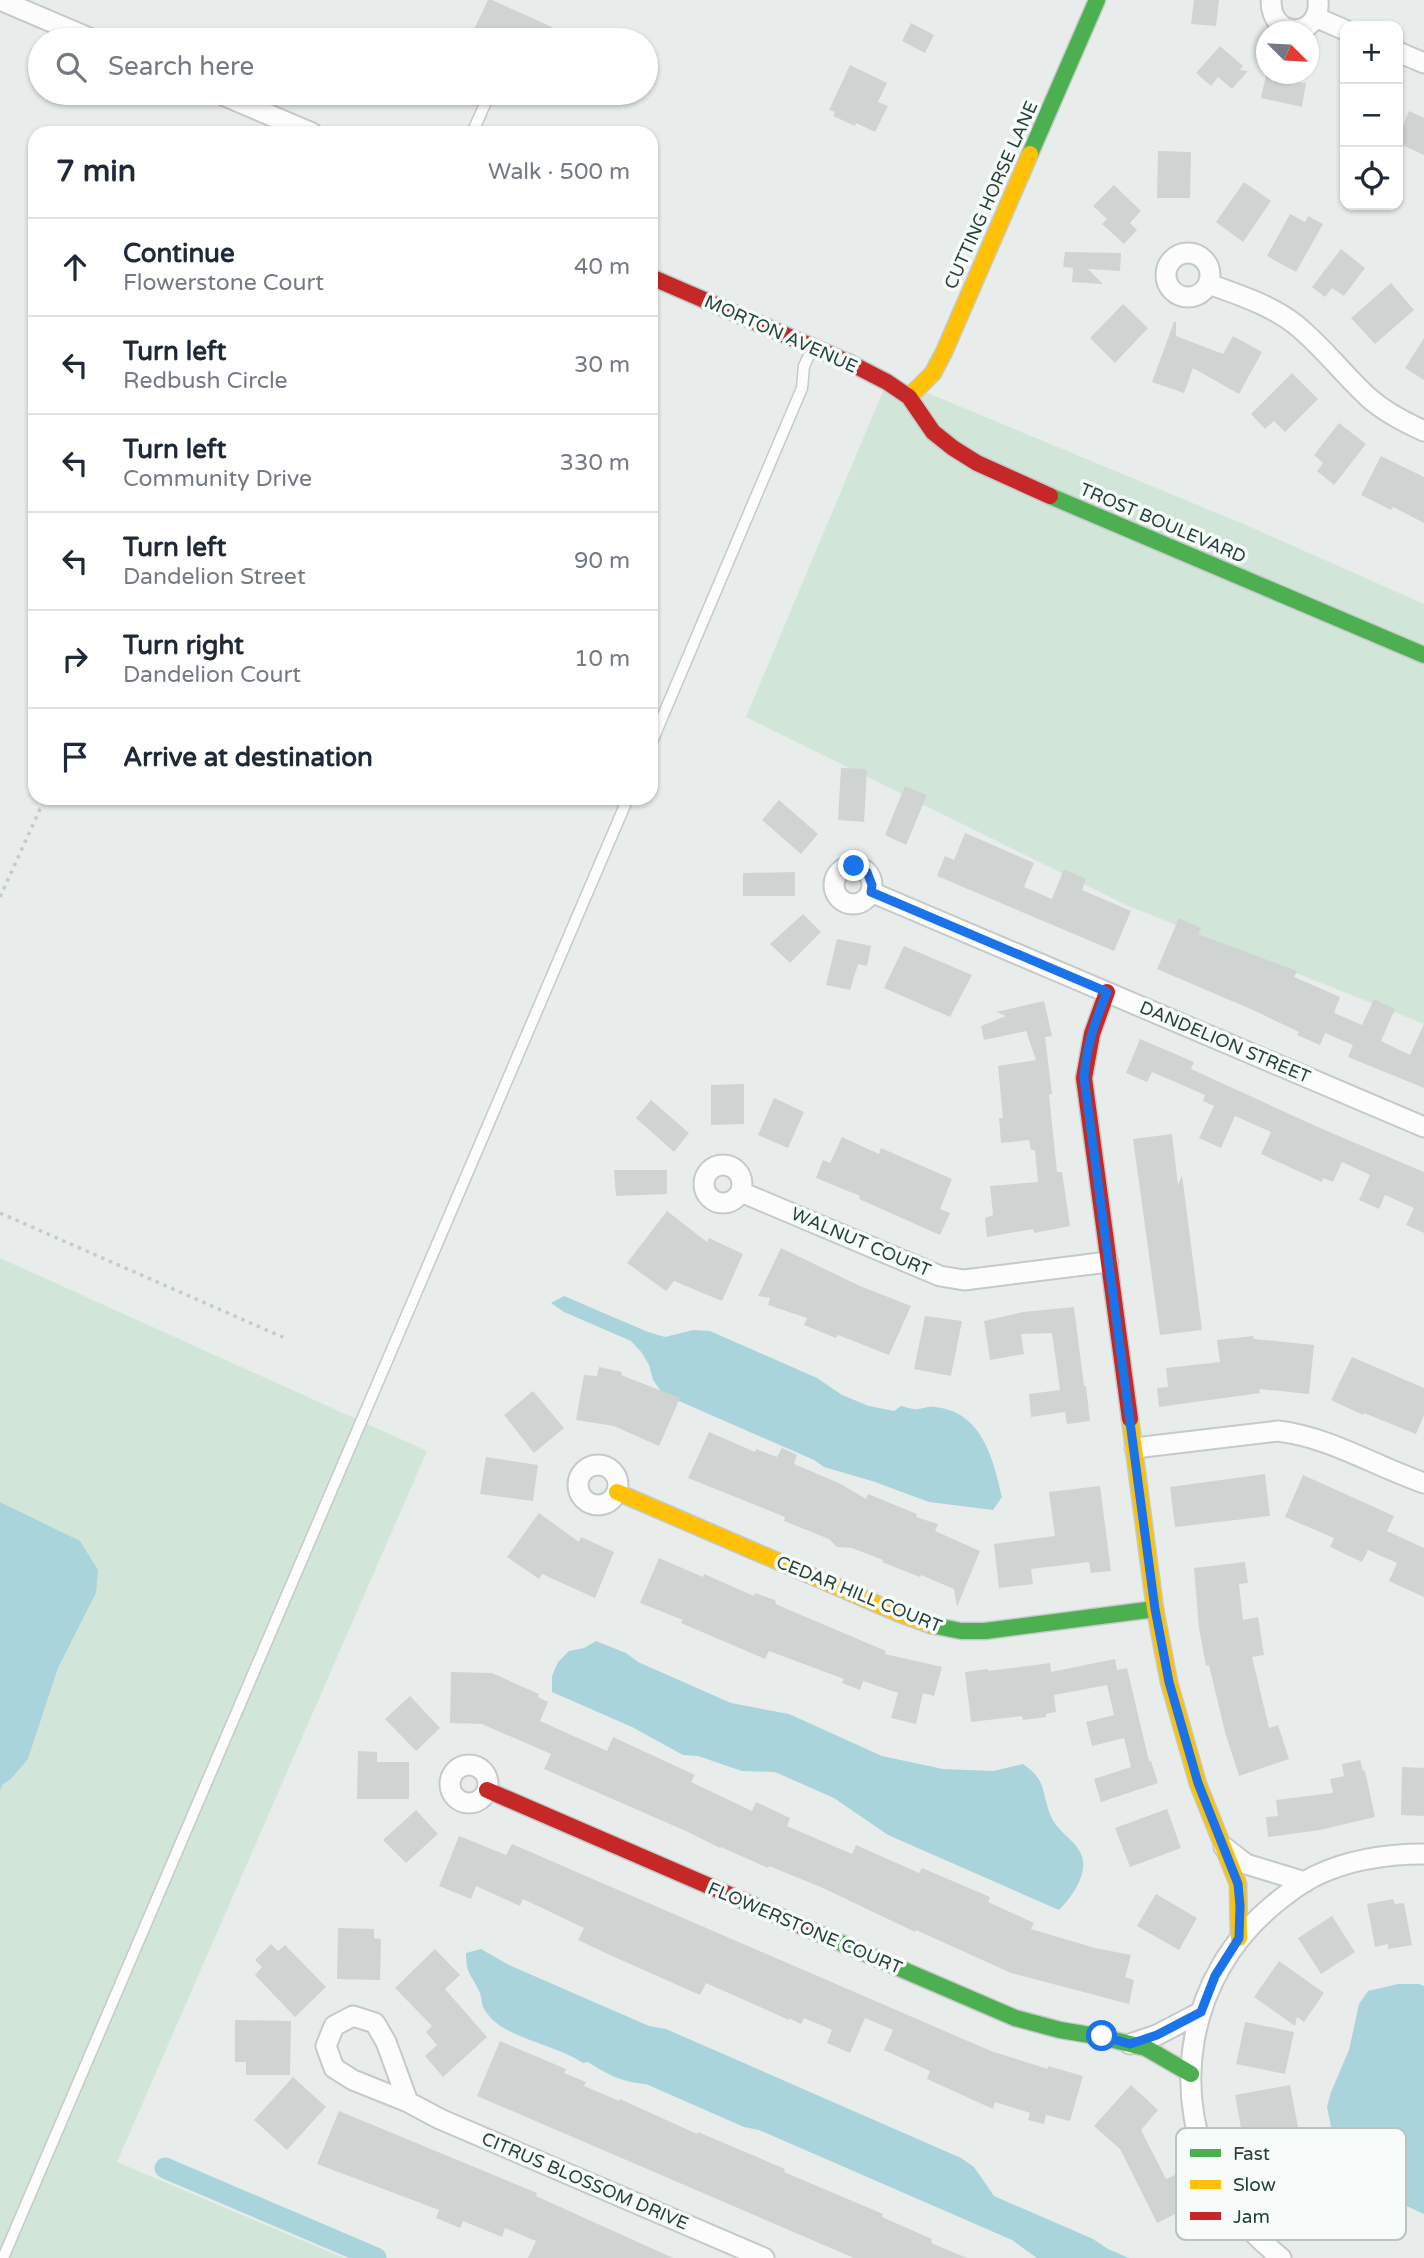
<!DOCTYPE html>
<meta charset="utf-8">
<style>
:root{--surface:#fff;--page:#f6f6f7;--text:#1f2937;--muted:#747a83;--line:#e0e1e3}
body{margin:0;font-family:"Varela Round",sans-serif;background:var(--page);color:var(--text)}
.controls{position:absolute;right:21px;top:21px;display:grid;overflow:hidden;border-radius:14px;box-shadow:0 2px 5px #0004}
.controls button{width:63px;height:63px;display:grid;place-items:center;padding:0;border:0;border-bottom:2px solid var(--line);background:var(--surface);color:var(--text);font:35px sans-serif}
.compass{position:absolute;left:1256px;top:21px;width:63px;height:63px;border-radius:50%;background:var(--surface);box-shadow:0 2px 5px #0004;rotate:114deg}
.stop{position:absolute;width:21px;height:21px;margin:-16px;border:5px solid #1a73e8;border-radius:50%;background:#fff}
.stop.end{background:#1a73e8;border-color:#fff;box-shadow:0 2px 7px #0008}
.list{margin:0;padding:0;list-style:none}
h2{display:flex;justify-content:space-between;align-items:center;height:91px;margin:0;padding:0 28px;font-size:30px}
h2 small{font-size:23px;font-weight:400;color:var(--muted)}
.list li{display:grid;grid-template-columns:46px 1fr auto;gap:21px;align-items:center;box-sizing:border-box;height:98px;padding:0 28px;border-top:2px solid var(--line)}
.list b{display:block;font-size:26px;white-space:nowrap}
.list p{margin:0;font-size:23px;white-space:nowrap;color:var(--muted)}
.list em{font-size:23px;font-style:normal;color:var(--muted)}
.icon{flex:none;width:38px;height:38px;fill:none;stroke:currentColor;stroke-width:2;stroke-linecap:round;stroke-linejoin:round}
.map{position:relative;flex:none;width:1424px;height:2258px;overflow:hidden}
.search{position:absolute;background:var(--surface);box-shadow:0 2px 5px #0004;left:28px;top:28px;width:630px;height:77px;display:flex;align-items:center;gap:18px;box-sizing:border-box;padding:0 24px;border-radius:38px;color:var(--muted);font-size:26px}
.panel{position:absolute;background:var(--surface);box-shadow:0 2px 5px #0004;left:28px;top:126px;width:630px;height:679px;border-radius:21px}
.map>svg:first-child{display:block}
</style>
<div class="map">
<svg width="1424" height="2258" viewBox="0 0 1424 2258">
<rect width="100%" height="100%" fill="#e8edeb"/>
<path fill="#d1e6d8" d="M889 377 1248 526 1424 604V1024L1126 905 746 717Z
M0 1258 427 1451 117 2162 344 2258H0V1791L2 1785 11 1779 28 1759 58 1668 96 1593 24 1515 0 1502Z"/>
<path fill="#a9d4db" d="M564 1296 648 1332 665 1337 693 1330 710 1331 817 1378 842 1395 869 1406 894 1411 901 1406C906 1407 913 1410 918 1409 923 1409 928 1406 934 1407 982 1411 993 1458 1002 1497L993 1510 929 1502 872 1481 824 1467 814 1460 663 1394 653 1380 649 1365 642 1353 631 1341 564 1312 551 1303Z
M0 1502 80 1541 98 1570 96 1593 58 1668 28 1759 11 1779 2 1785 0 1791Z
M596 1641 626 1653 638 1662 731 1703 789 1714 882 1756 943 1769 993 1771 1023 1764C1047 1781 1041 1790 1050 1814 1056 1831 1073 1838 1080 1852 1091 1871 1072 1897 1059 1910L888 1835 834 1798 775 1772 742 1771 698 1756 683 1755 632 1727 552 1692V1676L558 1662 569 1651 584 1648Z
M481 1949 509 1965 649 2026 666 2029 961 2158 974 2167 994 2196 1093 2239 1108 2249 1129 2258H1037L1012 2240 759 2130 744 2127 646 2084C624 2083 606 2074 588 2062L583 2063C554 2043 501 2039 484 2009 481 2004 482 1998 480 1993 472 1974 466 1976 466 1953Z
M1398 1984H1419L1424 1986V2214L1391 2199 1376 2195 1348 2183 1340 2170 1327 2107 1331 2092 1349 2050 1359 2004 1368 1991Z"/>
<g fill="none" stroke-linecap="round" stroke-linejoin="round">
<path stroke="#a9d4db" stroke-width="21" d="M165 2168 376 2258"/>
</g>
<path fill="#cfd4d2" d="M488 0H492L552 27 546 40H499L474 29Z
M1194 0H1219L1216 26 1191 24Z
M911 23 934 35 925 53 902 41Z
M1220 46 1243 66 1240 70 1248 71 1232 89 1218 77 1211 86 1196 73Z
M850 65 887 83 878 102 888 106 875 132 856 123 855 126 833 116 835 112 829 110Z
M1266 75 1306 83 1302 107 1261 98Z
M1409 111 1424 118V155L1398 143V138Z
M1158 151 1191 152 1190 198H1157Z
M1244 182 1271 201 1243 242 1216 222Z
M1114 185 1141 211 1130 223 1137 230 1124 244 1102 224 1107 219 1093 206Z
M1290 214 1305 222 1308 216 1323 224 1296 272 1267 256Z
M1341 249 1365 268 1344 296 1332 288 1325 297 1312 287Z
M1065 252 1121 253 1120 271 1088 269 1103 284 1072 282 1073 268 1063 267Z
M1391 283 1414 310 1375 344 1351 318Z
M1123 304 1148 328 1115 363 1090 338Z
M1174 322H1176V336L1223 354 1233 336 1262 352 1239 394 1193 368 1184 393 1152 382Z
M1424 338V380L1405 368Z
M1292 373 1318 399 1285 432 1274 421 1265 429 1251 414Z
M1339 423 1366 444 1334 485 1317 471 1323 463 1314 455Z
M1381 456 1424 477V523L1393 507 1391 510 1361 495Z
M841 768 867 769 864 822 838 820Z
M905 786 927 795 906 845 885 835Z
M779 800 818 834 801 854 762 820Z
M965 833 1034 863 1024 887 1052 899 1064 869 1086 879 1082 890 1131 911 1114 951 937 876 945 856 954 860Z
M795 872V896H743V873Z
M803 914 821 932 790 963 770 944Z
M1179 918 1201 928 1198 934 1297 971 1294 977 1340 997 1334 1013 1362 1025 1374 999 1395 1009 1381 1041 1410 1055 1424 1024V1088L1348 1057 1353 1045 1325 1033 1320 1045 1297 1035 1299 1032 1253 1010 1157 969Z
M837 939 871 946 867 966 858 964 850 990 826 985Z
M904 946 972 975 950 1017 884 988Z
M1044 1001 1052 1036 1045 1037 1052 1094 1049 1095 1057 1172H1062L1070 1226 1034 1233 1033 1229 987 1237 985 1218 993 1215 990 1186 1038 1182 1035 1150H1031L1029 1140 1001 1143 999 1118H1003L998 1066 1036 1060 1026 1031 984 1040 981 1026 1006 1016 996 1012Z
M1140 1039 1194 1062 1191 1069 1320 1128 1424 1172V1233L1406 1225 1414 1208 1385 1195 1379 1209 1359 1200 1370 1175 1342 1162 1333 1182 1323 1178 1322 1182 1261 1154 1271 1132 1235 1116 1221 1148 1199 1138 1214 1106 1203 1101 1205 1095 1152 1072 1147 1082 1126 1073Z
M744 1084V1124L711 1125V1085Z
M774 1098 804 1112 788 1148 758 1135Z
M651 1100 689 1133 674 1152 636 1118Z
M1172 1134 1178 1185 1182 1175 1202 1330 1160 1335 1133 1139Z
M842 1137 879 1154 881 1148 952 1179 940 1209 950 1213 940 1235 859 1199 860 1196 816 1178 823 1160 830 1163Z
M614 1170H667V1194L616 1196Z
M667 1211 707 1242 709 1238 743 1254 722 1301 674 1281 666 1291 627 1263Z
M781 1248 860 1286 911 1306 889 1355 838 1335 836 1338 804 1325 807 1318 768 1305 770 1298 758 1296Z
M1074 1307 1084 1386H1086L1090 1421 1067 1424 1065 1412 1031 1417 1029 1394 1060 1390 1052 1333 1021 1334 1024 1354 990 1360 984 1321 1023 1312Z
M925 1316 962 1321 951 1376 914 1369Z
M1253 1336 1254 1339 1314 1345 1309 1394 1259 1389 1260 1393 1159 1407 1157 1388 1168 1387 1166 1368 1220 1362 1217 1340Z
M1352 1357 1424 1388V1415L1416 1434 1364 1413 1363 1415 1331 1400Z
M599 1367 622 1372 621 1375 680 1398 659 1446 614 1426 576 1420 584 1375 597 1376Z
M533 1391 564 1428 534 1453 504 1415Z
M709 1432 755 1452 756 1449 777 1457 782 1448 797 1455 794 1464 841 1484 866 1499 868 1494 917 1514 916 1517 938 1524 935 1531 980 1551 957 1607 954 1589 921 1575 920 1577 882 1562 883 1560 852 1548 837 1547 829 1539 784 1521 785 1517 688 1478Z
M486 1457 538 1465 533 1501 480 1494Z
M1265 1474 1270 1516 1175 1527 1170 1487Z
M1303 1475 1394 1516 1387 1531 1424 1548V1597L1389 1581 1397 1563 1368 1550 1362 1562 1330 1547 1334 1538 1285 1517Z
M1100 1486 1111 1571 1091 1573 1089 1562 1031 1569 1033 1584 999 1588 994 1544 1055 1536 1049 1492Z
M539 1513 579 1542 581 1537 614 1552 595 1598 542 1574 539 1579 507 1557Z
M659 1558 703 1577 704 1574 754 1596 755 1593 775 1600 776 1604 787 1609 886 1651 885 1654 942 1667 934 1696 923 1693 916 1724 891 1718 898 1693 863 1681 860 1690 842 1683 844 1679 769 1651 765 1659 681 1623 683 1620 640 1603Z
M1245 1562 1248 1583 1239 1584 1243 1620 1258 1617 1264 1655 1252 1657 1269 1728 1278 1725 1289 1759 1239 1776 1225 1732 1209 1665 1206 1666 1199 1628 1194 1568Z
M1115 1659 1117 1670 1127 1668 1149 1761H1151L1158 1783 1101 1802 1094 1779 1131 1767 1124 1738 1092 1746 1086 1722 1114 1715 1107 1685 1054 1695 1056 1712 1046 1714V1717L1023 1720 1022 1716 971 1722 965 1672 988 1669V1671L1050 1663 1051 1672Z
M451 1672 492 1673 539 1694 538 1697 548 1702 540 1721 607 1751 613 1737 695 1775 691 1782 752 1811 756 1802 790 1818 787 1826 852 1854 856 1845 919 1873 922 1868 990 1897 988 1902 1034 1923 1031 1929 1095 1948 1131 1955 1125 1977 1134 1980 1129 2004 1011 1973 916 1930 915 1932 823 1888 769 1866 768 1868 721 1847 720 1848 688 1832 544 1769 551 1754 482 1724 450 1723Z
M410 1696 440 1728 416 1751 385 1719Z
M358 1751 377 1752V1762H409V1799H357Z
M1360 1760 1363 1771H1365L1375 1817 1320 1830 1268 1837 1266 1817 1278 1816 1276 1800 1333 1793 1330 1779 1344 1776 1342 1764Z
M1402 1767 1424 1768V1816L1401 1815Z
M1167 1809 1181 1848 1130 1867 1115 1828Z
M416 1810 438 1834 406 1863 383 1840Z
M459 1836 506 1855 512 1844 991 2051 1048 2069V2066L1083 2076 1070 2121 1046 2115 1044 2124 1028 2120 1030 2113 995 2102 993 2109 927 2079 930 2071 884 2050 893 2030 865 2018 850 2053 827 2043 832 2030 804 2018 801 2024 789 2018V2020L706 1983 700 1995 612 1956 578 1940 584 1928 523 1899 520 1906 476 1886 471 1899 439 1886Z
M1156 1894 1197 1918 1179 1950 1137 1926Z
M1393 1899 1395 1904 1404 1903 1412 1945 1388 1949V1944L1375 1947 1367 1904Z
M1332 1916 1355 1952 1321 1974 1298 1938Z
M338 1928 374 1929V1938L381 1939 380 1980 337 1979Z
M271 1944 278 1951 285 1945 326 1987 295 2017 255 1975 262 1967 255 1960Z
M435 1949 460 1975 445 1989 487 2037 443 2077 425 2056 437 2045 426 2032 432 2026 395 1988Z
M1279 1961 1324 1993 1304 2022 1297 2017 1295 2026 1254 1997Z
M235 2020 291 2021 290 2075H246V2062H235Z
M1245 2022 1294 2032 1285 2074 1236 2064Z
M500 2041 566 2069 564 2073 586 2082 584 2086 619 2101 620 2099 697 2134 698 2132 785 2169 784 2172 883 2214 882 2217 932 2239 931 2243 967 2258H854L477 2096Z
M293 2077 326 2107 287 2150 254 2120Z
M1131 2085 1158 2110 1141 2130 1166 2179 1177 2174 1193 2205 1157 2223 1120 2149 1094 2126Z
M1290 2085 1298 2127 1243 2138 1235 2095Z
M339 2111 537 2193 536 2196 673 2258H528L536 2241 505 2228 502 2237 463 2221 460 2228 436 2218 439 2210 317 2164Z"/>
<g fill="none" stroke-linecap="round" stroke-linejoin="round">
<g stroke="#c5cac8" stroke-width="13">
<path id="lane" d="M472 133 490 93
M651 744 802 388 804 366 813 347
M3 2258 628 798"/>
</g>
<g stroke="#c5cac8" stroke-width="23">
<path id="street" d="M0 0 94 40
M1271 0C1271 42 1322 37 1318 0
M1315 17 1345 30
M1398 52 1424 63
M218 93 312 133
M1166 275a22 22 0 1 1 44 0a22 22 0 1 1-44 0Z
M1209 284C1239 295 1271 305 1296 325 1323 347 1344 375 1369 398 1385 412 1404 422 1424 431
M834 885a19 19 0 1 1 38 0a19 19 0 1 1-38 0Z
M871 892 1424 1127
M704 1184a19 19 0 1 1 38 0a19 19 0 1 1-38 0Z
M741 1192 940 1276 964 1280 1108 1262
M1135 1448 1278 1431C1329 1437 1375 1466 1424 1483
M578 1485a20 20 0 1 1 40 0a20 20 0 1 1-40 0Z
M450 1784a19 19 0 1 1 38 0a19 19 0 1 1-38 0Z
M1224 1847 1246 1864 1305 1882
M353 2016 375 2023 386 2042 408 2102 353 2080 334 2068 326 2046 334 2026Z
M1130 2044 1157 2035 1201 2012
M408 2102 440 2119 764 2258
M1281 2258C1258 2239 1236 2218 1221 2191 1166 2096 1188 1976 1272 1906 1285 1895 1299 1884 1315 1876 1350 1859 1386 1854 1424 1854"/>
</g>
<g stroke="#c3cbc8" stroke-width="19">
<path id="fast" d="M1030 154 1097 0
M1050 496 1424 655
M931 1625 961 1631H985L1155 1609
M806 1928 1015 2018 1060 2030 1102 2037 1146 2048 1191 2074"/>
</g>
<g stroke="#c3cbc8" stroke-width="19">
<path id="slow" d="M909 397 933 373 944 352 1030 154
M1130 1419 1155 1609 1169 1682 1198 1784 1238 1884 1239 1938
M617 1492 900 1614 931 1625"/>
</g>
<g stroke="#c3cbc8" stroke-width="19">
<path id="jam" d="M651 277 850 363 887 382 909 397 933 432 953 448 977 463 1050 496
M1107 992 1092 1034 1084 1078 1130 1419
M487 1790 806 1928"/>
</g>
<path stroke="#c3ccca" stroke-width="3.5" stroke-dasharray="3.5 5" stroke-linecap="butt" d="M0 897 45 798
M0 1213 287 1339"/>
<use href="#lane" stroke="#fcfcfc" stroke-width="10"/>
<use href="#street" stroke="#fcfcfc" stroke-width="19"/>
<use href="#fast" stroke="#4caf50" stroke-width="16"/>
<use href="#slow" stroke="#ffc107" stroke-width="16"/>
<use href="#jam" stroke="#c62828" stroke-width="16"/>
</g>
<g fill="none" stroke-linecap="round" stroke-linejoin="round">
<path stroke="#1a73e8" stroke-width="9" d="M854 866 867 872 872 885 871 892 1107 992C1095 1021 1086 1047 1084 1078L1155 1609 1169 1682 1198 1783 1238 1884 1240 1906 1239 1938 1215 1976 1201 2012 1157 2035 1130 2044 1102 2036"/>
</g>
<g text-anchor="middle" stroke-width="7" stroke-linejoin="round" paint-order="stroke">
<g font-size="18" fill="#24423a" stroke="#f7fbf9">
<text transform="translate(991 195) rotate(-66)" y="6">CUTTING HORSE LANE</text>
<text transform="translate(781 334) rotate(24)" y="6">MORTON AVENUE</text>
<text transform="translate(1163 523) rotate(23)" y="6">TROST BOULEVARD</text>
<text transform="translate(1225 1042) rotate(23)" y="6">DANDELION STREET</text>
<text transform="translate(861 1242) rotate(23)" y="6">WALNUT COURT</text>
<text transform="translate(859 1594) rotate(22)" y="6">CEDAR HILL COURT</text>
<text transform="translate(805 1928) rotate(23)" y="6">FLOWERSTONE COURT</text>
<text transform="translate(585 2181) rotate(23)" y="6">CITRUS BLOSSOM DRIVE</text>
</g>
</g>
<rect x="1176" y="2128" width="230" height="112" rx="10" fill="#f7fbf9" stroke="#b8c4c0" stroke-width="2"/>
<rect x="1190" y="2149" width="31" height="8" fill="#4caf50"/>
<rect x="1190" y="2180" width="31" height="9" fill="#ffc107"/>
<rect x="1190" y="2212" width="31" height="8" fill="#c62828"/>
<g font-size="19" fill="#24423a">
<text x="1233" y="2160">Fast</text>
<text x="1233" y="2191">Slow</text>
<text x="1233" y="2223">Jam</text>
</g>
</svg>
<div class="controls">
<button>+</button>
<button>−</button>
<button><svg class="icon" aria-label="locate" viewBox="0 0 24 24"><circle cx="12" cy="12" r="6"/><path d="M12 2v4M12 18v4M2 12h4M18 12h4"/></svg></button>
</div>
<svg class="compass" viewBox="-18 -18 36 36"><path d="M0-13l5 13h-10z" fill="#e53935"/><path d="M0 13l5-13h-10z" fill="#747a83"/></svg>
<div class="stop" style="left:1102px;top:2036px"></div>
<div class="stop end" style="left:854px;top:866px"></div>
<div class="search"><svg class="icon" aria-label="search" viewBox="0 0 24 24"><circle cx="10" cy="10" r="6"/><path d="M15 15l6 6"/></svg>Search here</div>
<section class="panel">
<h2>7 min<small>Walk · 500 m</small></h2>
<ul class="list">
<li><svg class="icon" aria-label="ahead" viewBox="0 0 24 24"><path d="M12 20V5M6 11l6-6 6 6"/></svg><div><b>Continue</b><p>Flowerstone Court</p></div><em>40 m</em></li>
<li><svg class="icon" aria-label="left" viewBox="0 0 24 24"><path d="M17 20v-9H6M10 6l-5 5 5 5"/></svg><div><b>Turn left</b><p>Redbush Circle</p></div><em>30 m</em></li>
<li><svg class="icon" aria-label="left" viewBox="0 0 24 24"><path d="M17 20v-9H6M10 6l-5 5 5 5"/></svg><div><b>Turn left</b><p>Community Drive</p></div><em>330 m</em></li>
<li><svg class="icon" aria-label="left" viewBox="0 0 24 24"><path d="M17 20v-9H6M10 6l-5 5 5 5"/></svg><div><b>Turn left</b><p>Dandelion Street</p></div><em>90 m</em></li>
<li><svg class="icon" aria-label="right" viewBox="0 0 24 24"><path d="M7 20v-9h11M14 6l5 5-5 5"/></svg><div><b>Turn right</b><p>Dandelion Court</p></div><em>10 m</em></li>
<li><svg class="icon" aria-label="arrive" viewBox="0 0 24 24"><path d="M6 21V4h12l-3 4 3 4H6"/></svg><div><b>Arrive at destination</b></div></li>
</ul>
</section>
</div>
